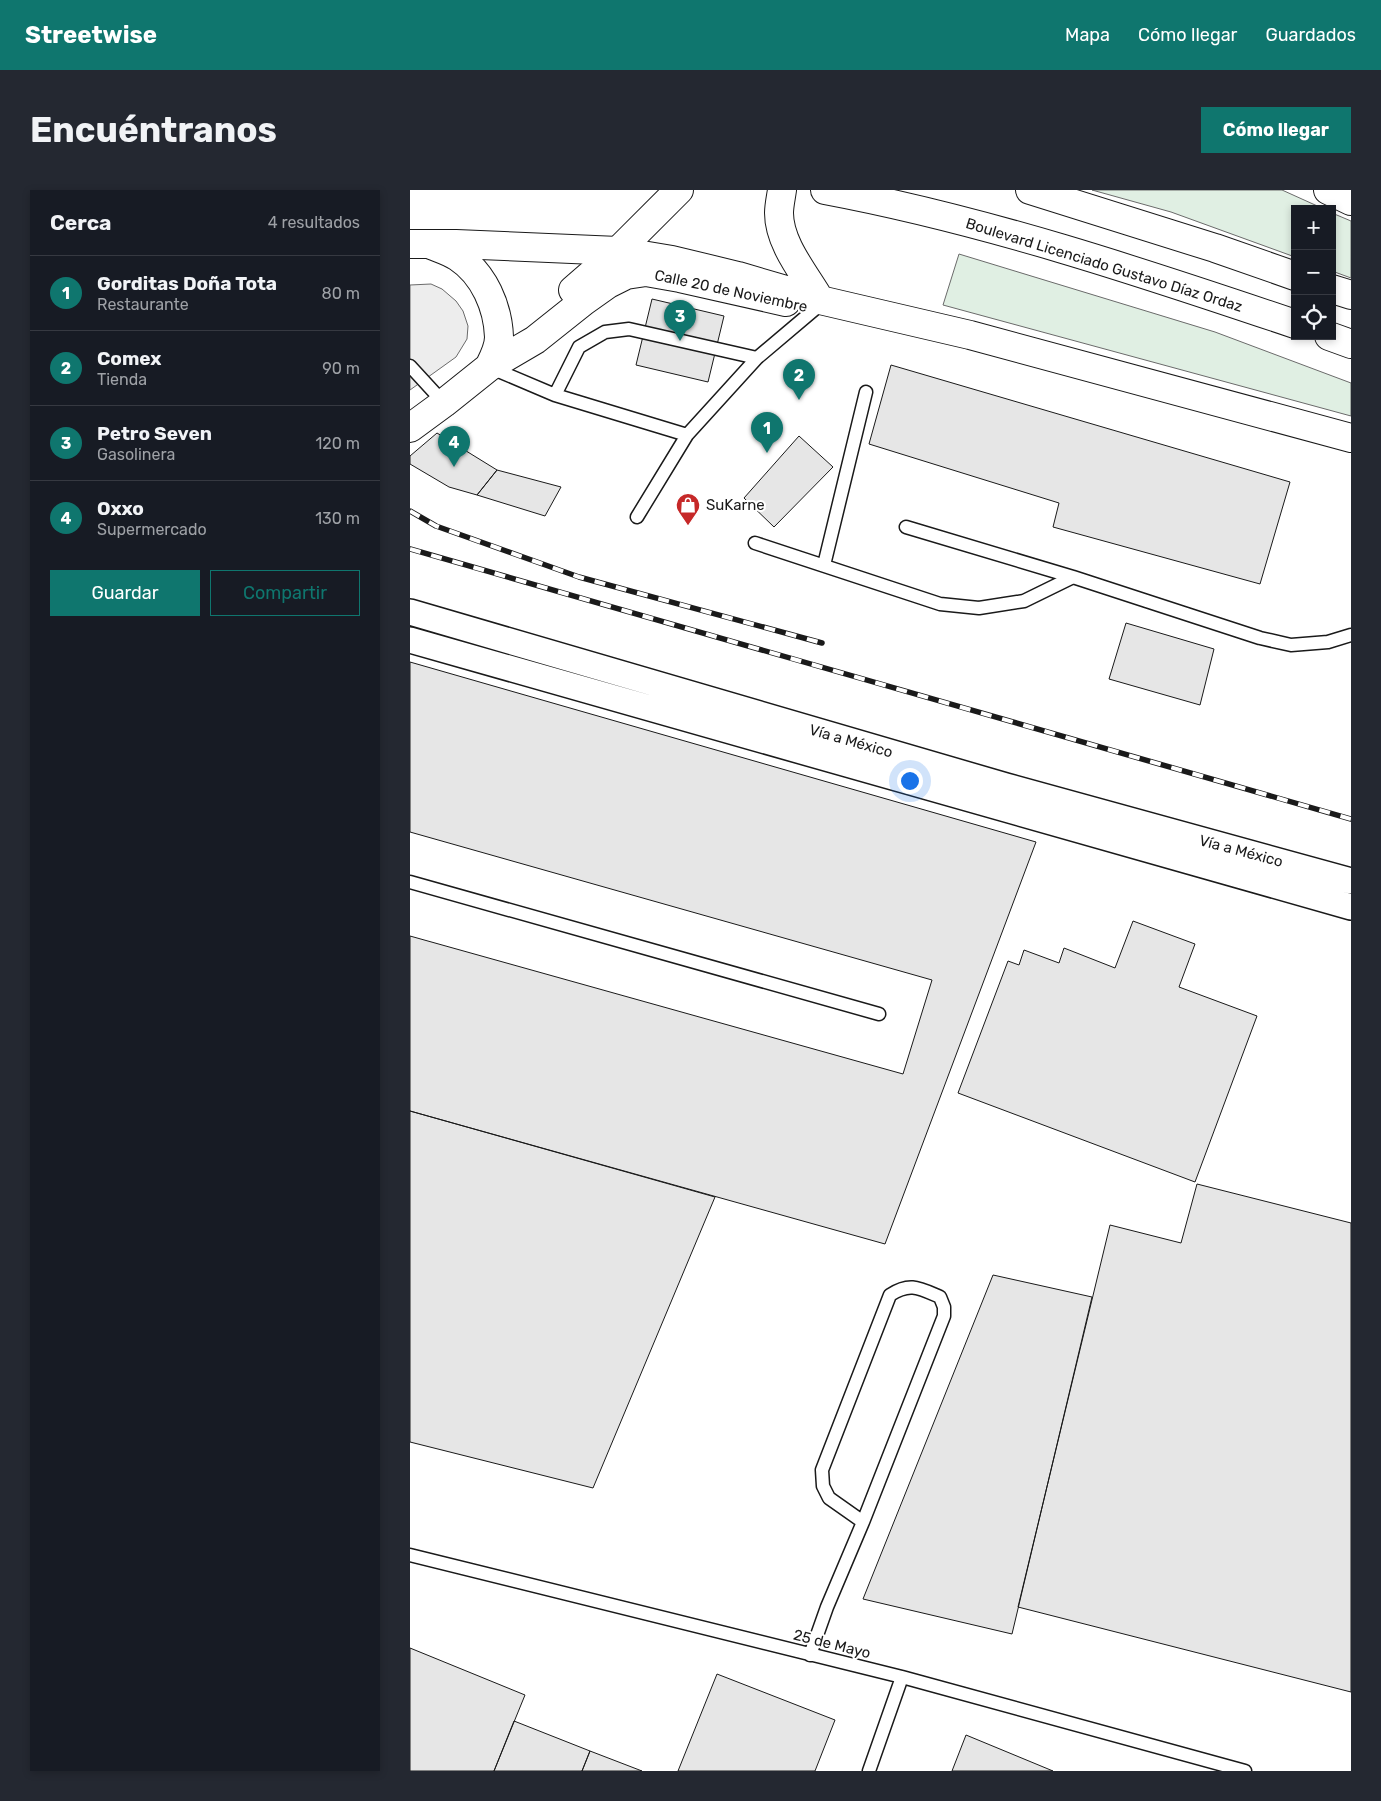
<!DOCTYPE html>
<html lang="es">
<meta charset="utf-8">
<style>
:root{--surface:#171b24;--page:#242831;--text:#f1f3f6;--muted:#9ea1a6;--line:#363941;--accent:#0f766e}
body{margin:0;font-family:Rubik,sans-serif;background:var(--page);color:var(--text)}
.controls{position:absolute;right:15px;top:15px;display:grid;overflow:hidden;border-radius:0px;box-shadow:0 2px 8px #0003}
.controls button{width:45px;height:45px;display:grid;place-items:center;padding:0;border:0;border-bottom:1px solid var(--line);background:var(--surface);color:var(--text);font:25px sans-serif}
.you{position:absolute;left:499px;top:590px;width:18px;height:18px;margin:-12px;border:4px solid #fff;border-radius:50%;background:#1a73e8;box-shadow:0 0 0 8px #1a73e833}
.badge{display:grid;place-items:center;width:32px;height:32px;border-radius:50%;background:var(--accent);color:#fff;font-size:16px;font-weight:700}
.pin{position:absolute;translate:-50% -41px;filter:drop-shadow(0 1px 2px #0008)}
.pin::after{content:'';position:absolute;top:26px;width:18px;height:15px;background:inherit;clip-path:polygon(0 0,100% 0,50% 100%)}
.list{margin:0;padding:0;list-style:none}
h2{display:flex;justify-content:space-between;align-items:center;height:65px;margin:0;padding:0 20px;font-size:21px}
h2 small{font-size:16px;font-weight:400;color:var(--muted)}
.list li{display:grid;grid-template-columns:32px 1fr auto;gap:15px;align-items:center;box-sizing:border-box;height:75px;padding:0 20px;border-top:1px solid var(--line)}
.list b{display:block;font-size:19px;white-space:nowrap}
.list p{margin:0;font-size:16px;white-space:nowrap;color:var(--muted)}
.list em{font-size:16px;font-style:normal;color:var(--muted)}
.actions{display:flex;gap:10px;padding:15px 20px}
.actions a{flex:1;padding:11px 0;border:1px solid var(--accent);border-radius:0px;text-align:center;font-size:18px;color:var(--accent)}
.actions .main{background:var(--accent);color:#fff}
.icon{flex:none;width:28px;height:28px;fill:none;stroke:currentColor;stroke-width:2;stroke-linecap:round;stroke-linejoin:round}
.map{position:relative;flex:none;width:941px;height:1581px;overflow:hidden;border-radius:0px}
header{display:flex;align-items:center;gap:30px;box-sizing:border-box;height:70px;padding:0 25px;background:var(--accent);color:#fff}
header strong{font-size:24px}
nav{display:flex;gap:28px;margin-inline-start:auto;font-size:18px}
.intro{display:flex;align-items:center;justify-content:space-between;box-sizing:border-box;height:120px;padding:0 30px}
h1{margin:0;font-size:35px}
.button{padding:12px 22px;border-radius:0px;background:var(--accent);color:#fff;font-size:18px;font-weight:700}
main{display:flex;gap:30px;padding:0 30px}
aside{flex:1;background:var(--surface);border-radius:0px;box-shadow:0 2px 8px #0003}
.map>svg:first-child{display:block}
</style>
<header>
<strong>Streetwise</strong>
<nav><a>Mapa</a><a>Cómo llegar</a><a>Guardados</a></nav>
</header>
<div class="intro"><h1>Encuéntranos</h1><a class="button">Cómo llegar</a></div>
<main>
<aside>
<h2>Cerca<small>4 resultados</small></h2>
<ul class="list">
<li><span class="badge">1</span><div><b>Gorditas Doña Tota</b><p>Restaurante</p></div><em>80 m</em></li>
<li><span class="badge">2</span><div><b>Comex</b><p>Tienda</p></div><em>90 m</em></li>
<li><span class="badge">3</span><div><b>Petro Seven</b><p>Gasolinera</p></div><em>120 m</em></li>
<li><span class="badge">4</span><div><b>Oxxo</b><p>Supermercado</p></div><em>130 m</em></li>
</ul>
<div class="actions"><a class="main">Guardar</a><a>Compartir</a></div>
</aside>
<div class="map">
<svg width="941" height="1581" viewBox="0 0 941 1581">
<rect width="100%" height="100%" fill="#fff"/>
<path fill="#e0efe3" stroke="#6a6a6a" d="M682 0H872L914 19H885V67L761 22Z
M922 23 941 31V88L922 81Z
M549 64 805 142 941 193V226L533 115Z"/>
<path fill="#ededed" stroke="#6a6a6a" d="M21 94 32 99 46 111 53 121 58 136 57 149 46 167 0 200V95Z"/>
<path fill="#e6e6e6" stroke="#1a1a1a" d="M242 109 314 126 298 192 226 175Z
M481 175 880 292 850 394 643 337 649 313 459 254Z
M27 243 87 280 67 305 39 297 0 274V266Z
M389 246 423 277 364 337 334 308Z
M87 280 151 297 135 326 67 305Z
M716 433 804 459 790 515 699 489Z
M0 472 626 652 475 1054 0 921V746L493 884 522 790 0 642Z
M723 731 785 754 769 797 847 826 785 992 548 903 598 771 609 775 614 760 649 773 654 758 705 778Z
M0 921 305 1007 183 1298 0 1252Z
M787 994 941 1033V1502L608 1417 700 1035 771 1053Z
M583 1085 682 1107 602 1444 453 1409Z
M0 1458 115 1505 84 1581H0Z
M307 1484 425 1530 405 1581H268Z
M104 1531 180 1561 172 1581H84Z
M556 1545 643 1581H542Z
M180 1561 232 1581H172Z"/>
<g fill="none" stroke-linecap="round" stroke-linejoin="round">
<g stroke="#1a1a1a" stroke-width="15">
<path id="service" d="M0 176 34 213
M79 177 145 205 277 245 347 168 405 119 410 110
M145 205 169 157 195 142 219 139 347 168
M227 327 277 245
M496 337 663 387
M345 353 530 414 569 418 614 411 663 387 850 448 881 455 918 452 941 445
M414 375 456 202
M0 692 469 824
M0 1365 492 1487 835 1581
M400 1465 417 1417 453 1332 534 1126V1117L530 1107C509 1098 500 1092 480 1105L412 1280 413 1296 419 1308 453 1332
M459 1581 492 1487"/>
</g>
<g stroke="#1a1a1a" stroke-width="28">
<path id="minor" d="M0 422 596 596 941 691
M0 450 941 717"/>
</g>
<g stroke="#1a1a1a" stroke-width="30">
<path id="tertiary" d="M19 54C28 58 39 61 48 67 74 84 88 117 89 147 89 158 84 167 79 177
M163 100 208 61 269 0
M0 238 34 213 79 177 125 150 174 111 198 94 216 85 236 82 270 88 376 112"/>
</g>
<g stroke="#1a1a1a" stroke-width="30">
<path id="primary" d="M372 0C371 7 369 16 369 23 369 54 395 84 410 110
M415 0C575 30 731 82 885 134
M620 0 805 58 885 86
M918 0 941 11
M0 54H46L208 61 262 70 328 86 410 110 560 145 941 248
M922 99 941 105
M919 146 941 154"/>
</g>
<use href="#service" stroke="#fff" stroke-width="12"/>
<use href="#minor" stroke="#fff" stroke-width="25"/>
<use href="#tertiary" stroke="#fff" stroke-width="28"/>
<use href="#primary" stroke="#fff" stroke-width="28"/>
<g stroke="#1a1a1a" stroke-width="5.5">
<path id="rail" d="M0 321 26 336 169 387 412 453
M0 359 941 629"/>
</g>
<use href="#rail" stroke="#fff" stroke-width="4" stroke-dasharray="11" stroke-linecap="butt"/>
</g>
<defs>
<g id="shop-pin" transform="scale(1.25)"><path d="M0 17L-7.5 6A9.5 9.5 0 1 1 7.5 6Z" fill="#c62828" stroke="#fff"/><path d="M-5-2.5h2.3a2.7 3.5 0 0 1 5.4 0H5L5.5 6h-11ZM-1.5-2.5h3a1.5 2.3 0 0 0-3 0Z" fill="#fff"/></g>
</defs>
<g fill-rule="evenodd">
<use href="#shop-pin" x="278" y="315"/>
</g>
<g text-anchor="middle" stroke-width="4" stroke-linejoin="round" paint-order="stroke">
<g font-size="15" fill="#1a1a1a" stroke="#fff">
<text transform="translate(694 75) rotate(17)" y="5">Boulevard Licenciado Gustavo Díaz Ordaz</text>
<text transform="translate(321 101) rotate(12)" y="5">Calle 20 de Noviembre</text>
<text transform="translate(441 551) rotate(16)" y="5">Vía a México</text>
<text transform="translate(831 661) rotate(15)" y="5">Vía a México</text>
<text transform="translate(422 1454) rotate(14)" y="5">25 de Mayo</text>
</g>
<g font-size="15" fill="#1a1a1a" stroke="#fff" text-anchor="start">
<text x="296" y="320">SuKarne</text>
</g>
</g>
</svg>
<div class="controls">
<button>+</button>
<button>−</button>
<button><svg class="icon" aria-label="locate" viewBox="0 0 24 24"><circle cx="12" cy="12" r="6"/><path d="M12 2v4M12 18v4M2 12h4M18 12h4"/></svg></button>
</div>
<div class="you"></div>
<div class="pin badge" style="left:357px;top:263px">1</div>
<div class="pin badge" style="left:389px;top:210px">2</div>
<div class="pin badge" style="left:270px;top:151px">3</div>
<div class="pin badge" style="left:44px;top:277px">4</div>
</div>
</main>
